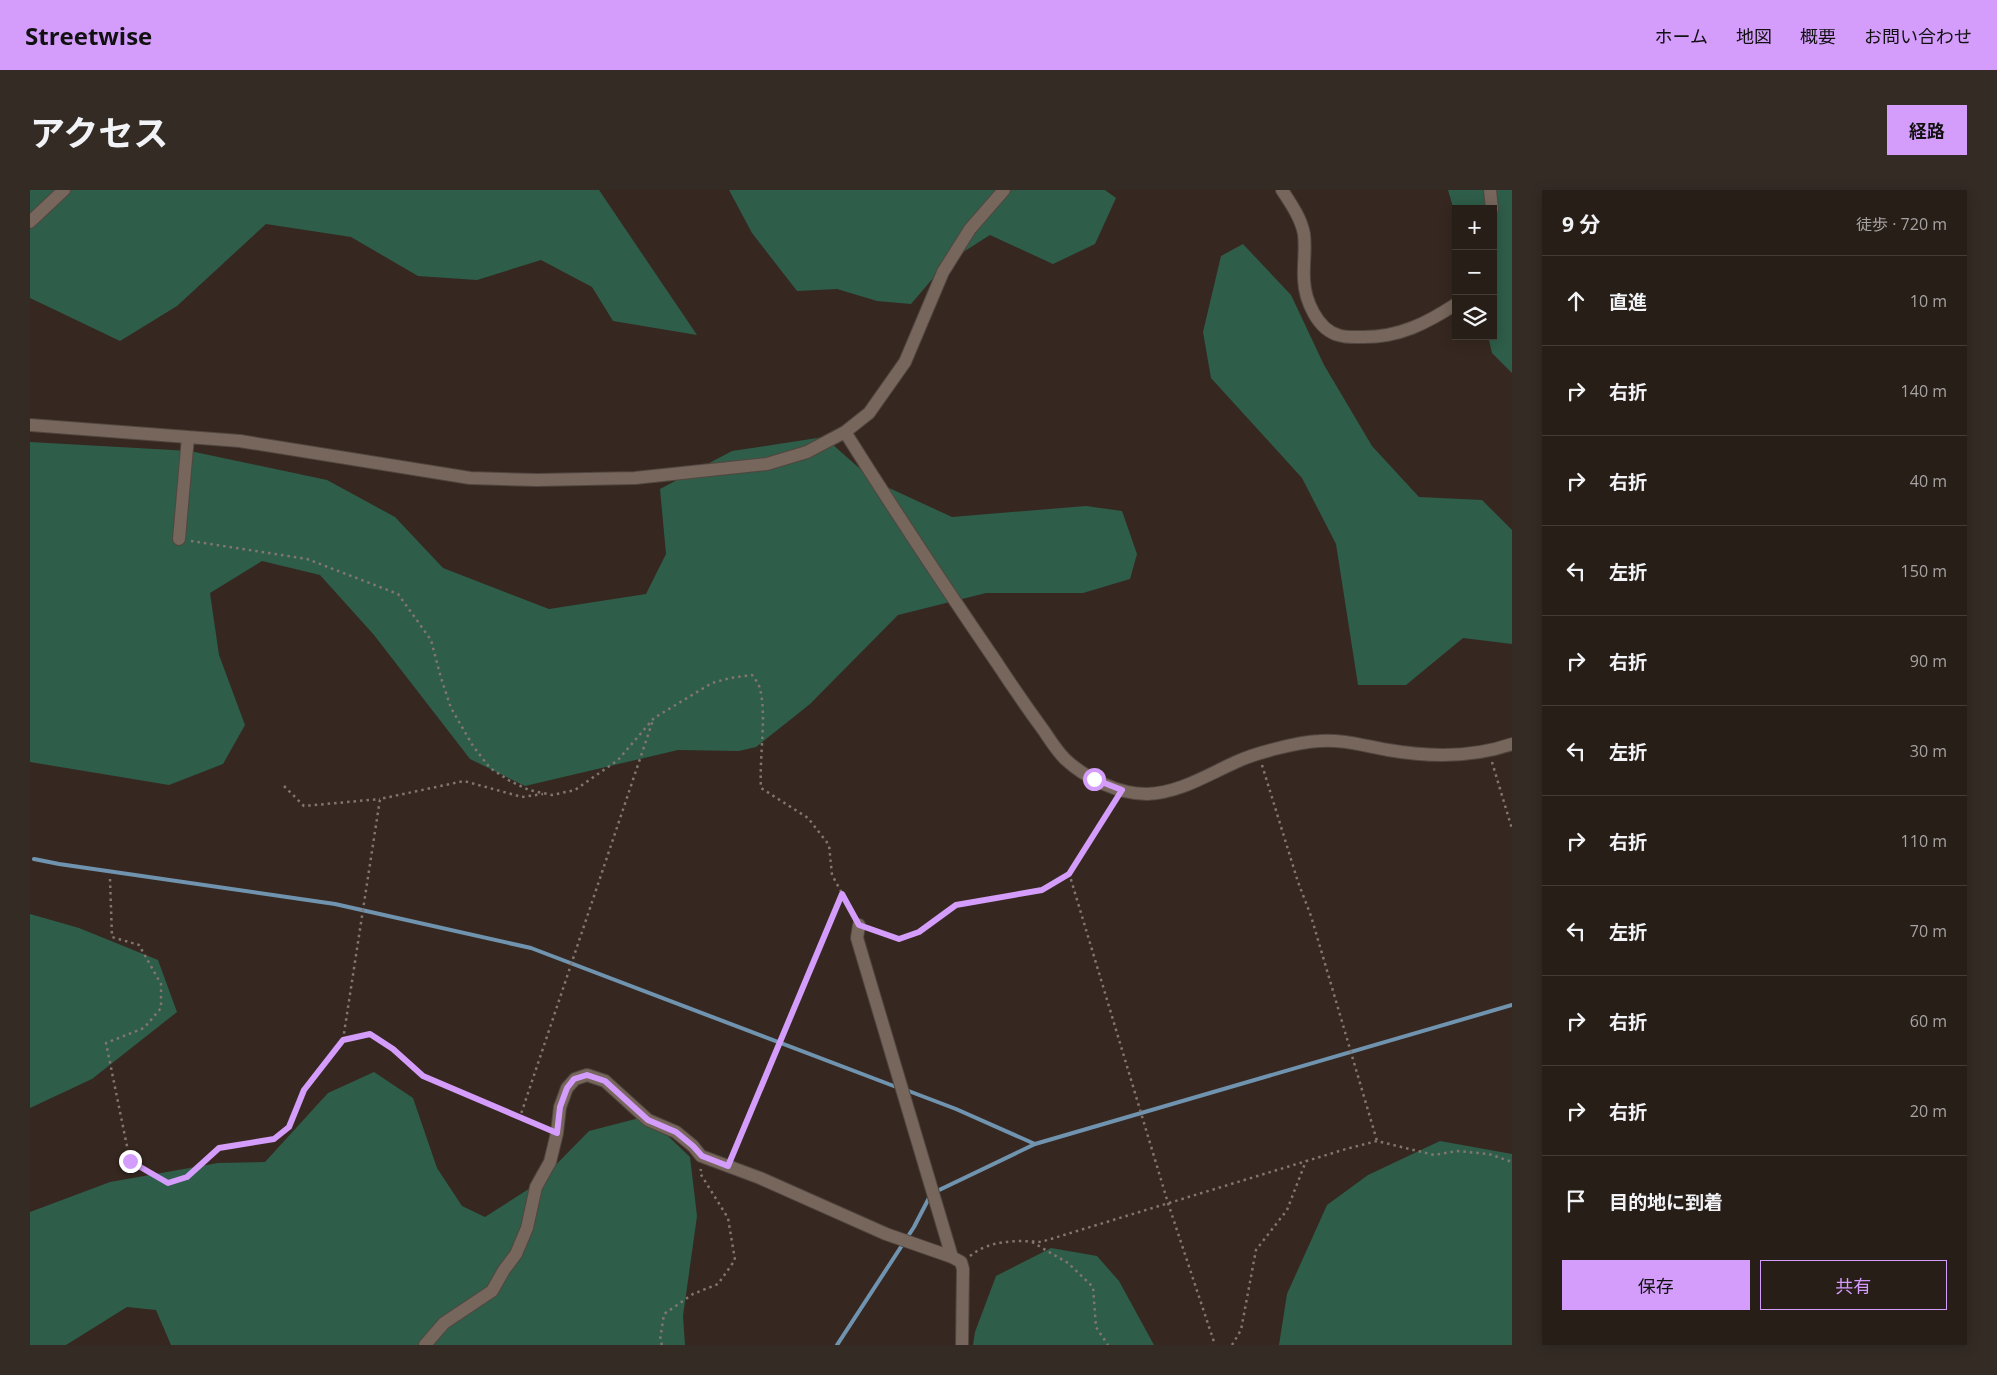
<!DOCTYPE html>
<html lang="ja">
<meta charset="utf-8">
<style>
:root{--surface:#281e18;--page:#342b25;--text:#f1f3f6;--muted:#a5a2a2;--line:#443c37;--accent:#d49cfb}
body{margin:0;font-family:"Open Sans","Noto Sans JP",sans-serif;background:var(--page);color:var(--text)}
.controls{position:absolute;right:15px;top:15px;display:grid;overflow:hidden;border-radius:0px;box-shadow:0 2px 12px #0003}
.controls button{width:45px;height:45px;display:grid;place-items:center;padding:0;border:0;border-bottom:1px solid var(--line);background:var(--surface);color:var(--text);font:25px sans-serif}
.stop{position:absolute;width:15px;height:15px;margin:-11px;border:4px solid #d49cfb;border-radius:50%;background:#fff}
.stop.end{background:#d49cfb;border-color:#fff;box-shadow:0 1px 5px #0008}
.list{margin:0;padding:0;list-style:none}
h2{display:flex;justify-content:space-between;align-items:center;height:65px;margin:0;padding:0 20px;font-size:21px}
h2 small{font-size:16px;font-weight:400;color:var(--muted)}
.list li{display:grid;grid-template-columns:32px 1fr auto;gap:15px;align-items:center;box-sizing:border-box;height:90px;padding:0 20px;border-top:1px solid var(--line)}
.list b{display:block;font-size:19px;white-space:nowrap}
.list em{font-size:16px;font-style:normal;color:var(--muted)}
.actions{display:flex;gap:10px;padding:15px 20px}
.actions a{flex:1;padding:11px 0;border:1px solid var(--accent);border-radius:0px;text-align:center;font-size:18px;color:var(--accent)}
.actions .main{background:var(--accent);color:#111}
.icon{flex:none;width:28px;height:28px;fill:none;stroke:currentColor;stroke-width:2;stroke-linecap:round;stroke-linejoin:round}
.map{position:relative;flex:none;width:1482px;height:1155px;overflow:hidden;border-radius:0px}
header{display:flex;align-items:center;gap:30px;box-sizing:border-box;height:70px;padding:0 25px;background:var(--accent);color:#111}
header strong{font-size:24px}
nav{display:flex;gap:28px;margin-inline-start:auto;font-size:18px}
.intro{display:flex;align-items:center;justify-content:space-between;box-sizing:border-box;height:120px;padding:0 30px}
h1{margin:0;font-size:35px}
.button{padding:12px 22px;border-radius:0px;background:var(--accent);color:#111;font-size:18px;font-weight:700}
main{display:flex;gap:30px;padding:0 30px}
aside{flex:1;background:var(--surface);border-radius:0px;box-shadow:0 2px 12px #0003}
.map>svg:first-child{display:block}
</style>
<header>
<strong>Streetwise</strong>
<nav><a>ホーム</a><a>地図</a><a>概要</a><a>お問い合わせ</a></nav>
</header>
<div class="intro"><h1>アクセス</h1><a class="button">経路</a></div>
<main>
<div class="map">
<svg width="1482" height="1155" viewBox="0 0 1482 1155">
<rect width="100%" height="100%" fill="#362820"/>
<path fill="#2e5d49" d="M0 0H569L667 145 583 131 562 97 511 70 447 90 388 86 321 47 236 34 147 116 90 151 0 108Z
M699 0H1075L1086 8 1065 54 1023 74 960 45 916 73 881 114 847 111 807 99 767 101 722 43Z
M1418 0H1482V183L1462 163 1458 146H1463V19H1426V27Z
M1213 54 1261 105 1294 175 1342 256 1389 307 1452 310 1482 340V454L1433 448 1376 495H1328L1306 354 1272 288 1181 188 1173 142 1191 66Z
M794 247 844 291 922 327 1056 316 1092 321 1107 364 1100 389 1053 403H956L868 425 780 514 726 557 709 561 648 560 495 596 440 569 344 445 290 385 232 371 180 403 189 465 215 535 193 574 139 595 0 572V252L160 261 297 290 365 327 413 378 519 419 616 404 636 364 630 299 702 261Z
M0 724 49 738 128 770 147 822 62 889 0 918Z
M344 882 383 908 407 978 432 1016 455 1027 508 993 559 941 617 926 660 967 667 1026 653 1126 655 1155H141L126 1120 97 1117 36 1155H0V1022L80 992 188 973 235 972 298 903Z
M1410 951 1482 964V1155H1249L1257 1104 1297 1015 1338 985Z
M1021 1058 1067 1066 1089 1091 1124 1155H943L945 1142 966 1086Z"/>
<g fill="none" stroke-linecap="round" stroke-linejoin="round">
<path stroke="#7094af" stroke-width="4" d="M4 669 29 674 305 714 501 758 869 898
M876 900 926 919 1005 954
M905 1002 1005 954 1482 815
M807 1155 884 1037 900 1006"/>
<g stroke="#51463f" stroke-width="14">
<path id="minor" d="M1252 0C1261 14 1271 28 1274 44 1276 60 1273 74 1274 90 1275 110 1287 139 1308 145 1316 148 1326 147 1334 147 1370 147 1397 133 1426 114
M1460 0 1462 19
M0 32 34 0
M0 235 210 251 440 288 507 290 605 288 737 274 777 262 815 242 839 223 875 172 913 82 940 39 974 0
M815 242C864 320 915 397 967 473 982 496 998 519 1014 541 1020 550 1027 561 1035 569 1055 588 1088 604 1117 604 1149 603 1177 585 1206 572 1225 563 1268 552 1289 551 1312 549 1335 556 1358 560 1399 567 1442 568 1482 554
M149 349 158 247
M829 735 827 748 922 1067
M395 1155 414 1133 462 1101 474 1080 486 1064 497 1038 506 997 520 972 527 943 530 917 537 898 545 889 557 885 575 891 618 930 646 942 663 956 671 966 730 988 856 1044 922 1067 931 1072 933 1079 932 1155"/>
</g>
<path stroke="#82766f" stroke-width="2.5" stroke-dasharray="2.5 4" stroke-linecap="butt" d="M161 351 277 369 368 404 401 450 411 488 421 518 443 556 460 578 480 591 499 600 522 605 545 600 588 570 624 528 682 493 700 488 722 485C725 489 729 494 730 499 737 526 729 568 731 598L778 628 799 655 802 685 824 725
M1462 572 1482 639
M1232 575 1268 692 1281 726 1347 951
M254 596 274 616 350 609
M1039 683 1138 1013 1185 1155
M80 689 82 747 109 755 131 794V818L114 838 76 853 100 971 138 993 157 987 189 958 244 949 259 937 274 900 313 850 340 845 363 859 393 886 490 927
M840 739 869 749 889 742 926 715 1012 700 1039 683 1084 612
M313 850 350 609 434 591 492 607 513 604
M516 938 490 927 623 530
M702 965 812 704
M1002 1052 1038 1073 1063 1097 1066 1137 1078 1155
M940 1066C959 1050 987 1050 1011 1052L1316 959 1347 951 1404 965 1427 961 1459 964 1482 972
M632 1155 630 1150 634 1124 663 1104 688 1094 705 1070 698 1028 670 983 671 979
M1202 1155 1211 1140 1226 1060 1257 1020 1276 971"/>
<use href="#minor" stroke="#76665c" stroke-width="12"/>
</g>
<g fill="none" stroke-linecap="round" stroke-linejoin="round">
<path stroke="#d49cfb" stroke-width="6" d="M100 971 138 993 157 987 189 958 244 949 259 937 274 900 313 850 340 844 363 859 393 886 527 943 530 917 537 898 544 889 557 885 575 891 618 930 646 942 663 956 672 966 698 976 812 704 829 735 869 749 889 742 926 715 1012 700 1039 684 1092 600 1064 589"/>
</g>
</svg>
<div class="controls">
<button>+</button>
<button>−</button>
<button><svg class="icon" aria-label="layers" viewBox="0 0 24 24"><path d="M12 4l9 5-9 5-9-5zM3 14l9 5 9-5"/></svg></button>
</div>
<div class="stop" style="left:1064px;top:589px"></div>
<div class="stop end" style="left:100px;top:971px"></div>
</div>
<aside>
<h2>9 分<small>徒歩 · 720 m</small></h2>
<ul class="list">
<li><svg class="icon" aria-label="ahead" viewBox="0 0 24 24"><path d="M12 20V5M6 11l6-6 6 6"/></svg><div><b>直進</b></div><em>10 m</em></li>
<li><svg class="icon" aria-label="right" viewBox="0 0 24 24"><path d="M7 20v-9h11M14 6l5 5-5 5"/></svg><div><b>右折</b></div><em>140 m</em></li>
<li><svg class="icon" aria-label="right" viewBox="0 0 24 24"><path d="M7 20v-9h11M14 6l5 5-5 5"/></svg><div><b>右折</b></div><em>40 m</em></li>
<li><svg class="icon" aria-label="left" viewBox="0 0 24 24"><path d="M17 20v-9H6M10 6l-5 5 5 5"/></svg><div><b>左折</b></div><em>150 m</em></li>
<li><svg class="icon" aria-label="right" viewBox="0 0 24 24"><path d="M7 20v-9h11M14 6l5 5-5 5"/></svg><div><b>右折</b></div><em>90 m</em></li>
<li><svg class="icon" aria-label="left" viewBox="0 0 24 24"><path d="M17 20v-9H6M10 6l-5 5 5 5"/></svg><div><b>左折</b></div><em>30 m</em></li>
<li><svg class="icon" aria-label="right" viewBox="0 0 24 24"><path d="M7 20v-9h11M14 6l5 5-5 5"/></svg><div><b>右折</b></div><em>110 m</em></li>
<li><svg class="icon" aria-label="left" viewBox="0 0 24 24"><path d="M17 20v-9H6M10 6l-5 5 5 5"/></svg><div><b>左折</b></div><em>70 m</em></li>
<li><svg class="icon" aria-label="right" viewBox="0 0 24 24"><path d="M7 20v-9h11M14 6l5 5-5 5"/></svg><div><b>右折</b></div><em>60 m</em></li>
<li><svg class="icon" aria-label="right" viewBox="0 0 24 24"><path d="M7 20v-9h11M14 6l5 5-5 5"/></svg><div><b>右折</b></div><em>20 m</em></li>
<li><svg class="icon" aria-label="arrive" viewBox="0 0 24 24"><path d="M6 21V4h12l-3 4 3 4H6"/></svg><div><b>目的地に到着</b></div></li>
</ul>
<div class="actions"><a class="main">保存</a><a>共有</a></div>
</aside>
</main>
